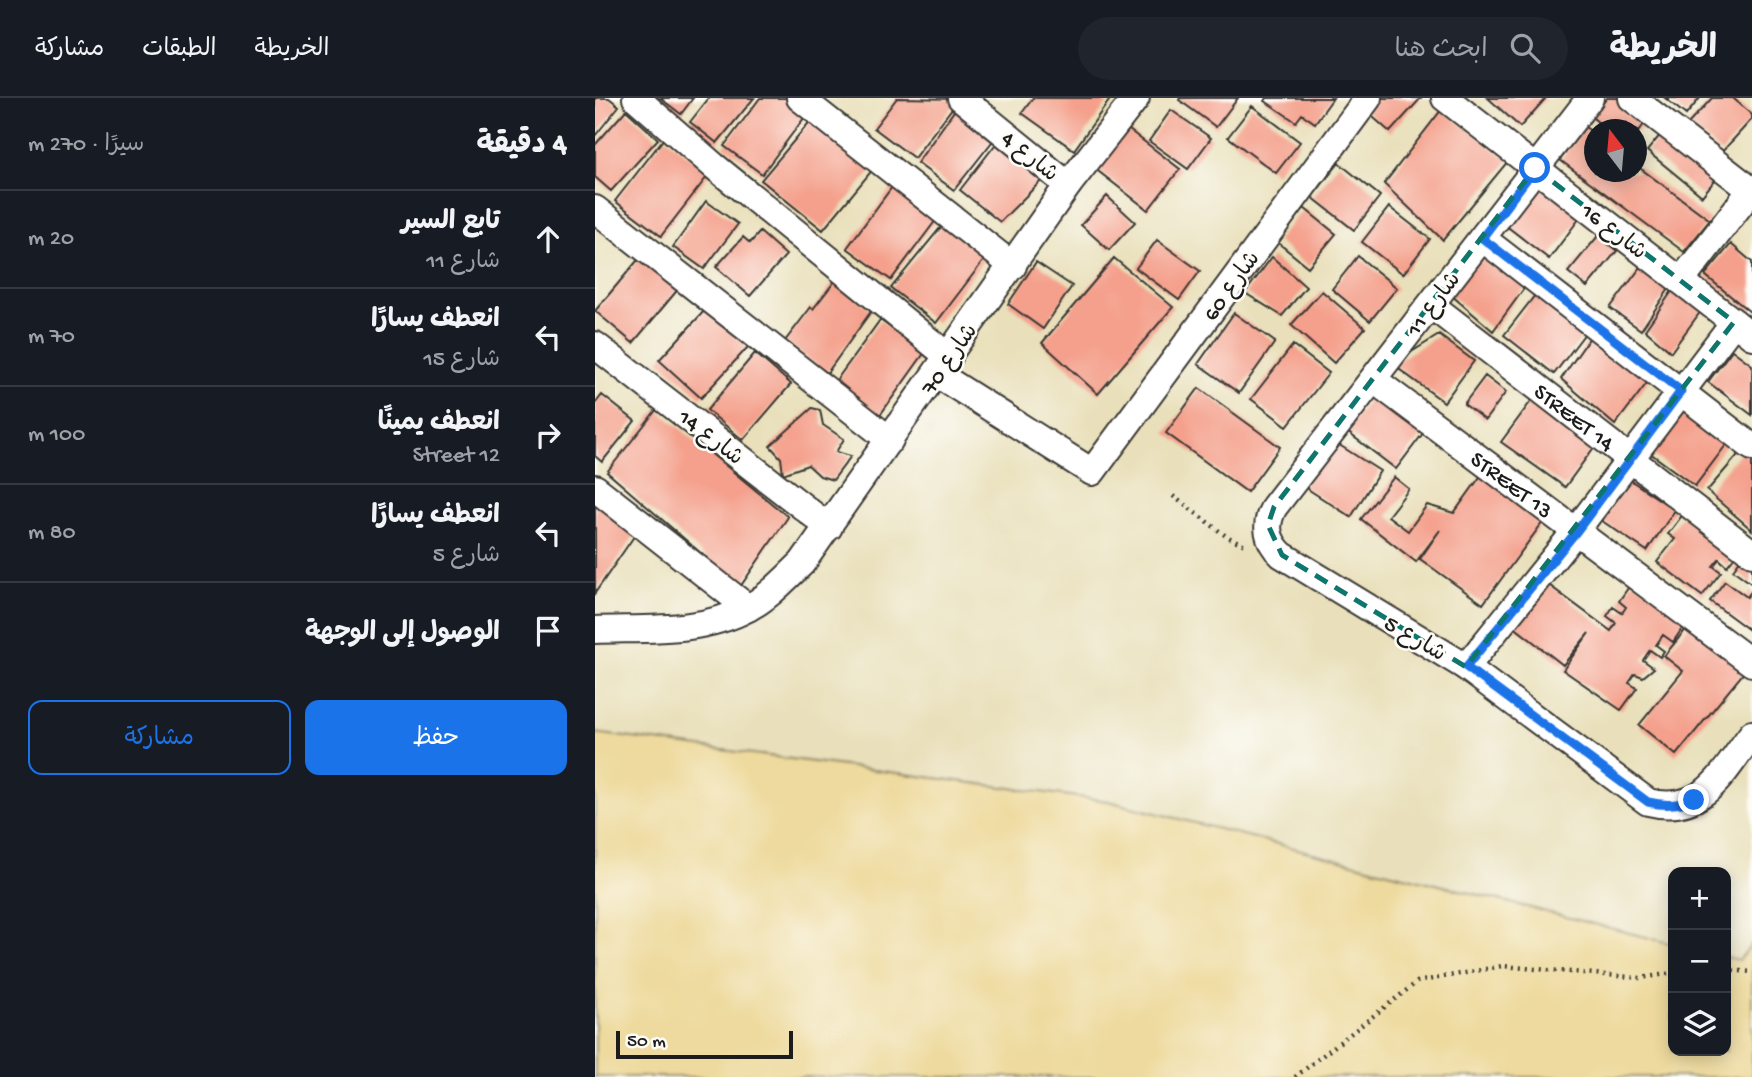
<!DOCTYPE html>
<html lang="ar">
<meta charset="utf-8">
<style>
:root{--surface:#171b24;--page:#20242c;--text:#f1f3f6;--muted:#9ea1a6;--line:#363941;--accent:#1a73e8}
body{margin:0;font-family:"Gochi Hand","Playpen Sans Arabic",sans-serif;background:var(--page);color:var(--text);direction:rtl}
.controls{position:absolute;right:21px;bottom:21px;display:grid;overflow:hidden;border-radius:14px;box-shadow:0 4px 18px #0003}
.controls button{width:63px;height:63px;display:grid;place-items:center;padding:0;border:0;border-bottom:2px solid var(--line);background:var(--surface);color:var(--text);font:35px sans-serif}
.compass{position:absolute;left:989px;top:21px;width:63px;height:63px;border-radius:50%;background:var(--surface);box-shadow:0 4px 18px #0003;rotate:344deg}
.scale{position:absolute;left:21px;bottom:18px;width:177px;box-sizing:border-box;padding-left:7px;border:4px solid #1c1c1c;border-top:0;font-size:19px;line-height:24px;white-space:nowrap;color:#1c1c1c;-webkit-text-stroke:5px #fdfcf7;paint-order:stroke}
.stop{position:absolute;width:21px;height:21px;margin:-16px;border:5px solid #1a73e8;border-radius:50%;background:#fff}
.stop.end{background:#1a73e8;border-color:#fff;box-shadow:0 2px 7px #0008}
.list{margin:0;padding:0;list-style:none}
h2{display:flex;justify-content:space-between;align-items:center;height:91px;margin:0;padding:0 28px;font-size:30px}
h2 small{font-size:23px;font-weight:400;color:var(--muted)}
.list li{display:grid;grid-template-columns:46px 1fr auto;gap:21px;align-items:center;box-sizing:border-box;height:98px;padding:0 28px;border-top:2px solid var(--line)}
.list b{display:block;font-size:26px;white-space:nowrap}
.list p{margin:0;font-size:23px;white-space:nowrap;color:var(--muted)}
.list em{font-size:23px;font-style:normal;color:var(--muted)}
.actions{display:flex;gap:14px;padding:21px 28px}
.actions a{flex:1;padding:16px 0;border:2px solid var(--accent);border-radius:14px;text-align:center;font-size:24px;color:var(--accent)}
.actions .main{background:var(--accent);color:#fff}
.icon{flex:none;width:38px;height:38px;fill:none;stroke:currentColor;stroke-width:2;stroke-linecap:round;stroke-linejoin:round}
.map{position:relative;flex:none;width:1157px;height:979px;overflow:hidden;direction:ltr}
header{display:flex;align-items:center;gap:42px;box-sizing:border-box;height:98px;padding:0 35px;background:var(--surface);border-bottom:2px solid var(--line)}
header strong{font-size:33px}
nav{display:flex;gap:38px;margin-inline-start:auto;font-size:24px}
.search{width:490px;height:63px;background:var(--page);display:flex;align-items:center;gap:18px;box-sizing:border-box;padding:0 24px;border-radius:38px;color:var(--muted);font-size:26px}
main{display:flex}
aside{flex:1;background:var(--surface)}
.map>svg:first-child{display:block}
</style>
<header>
<strong>الخريطة</strong>
<div class="search"><svg class="icon" aria-label="search" viewBox="0 0 24 24"><circle cx="10" cy="10" r="6"/><path d="M15 15l6 6"/></svg>ابحث هنا</div>
<nav><a>الخريطة</a><a>الطبقات</a><a>مشاركة</a></nav>
</header>
<main>
<div class="map">
<svg width="1157" height="979" viewBox="0 0 1157 979">
<rect width="100%" height="100%" fill="#fdfcf7"/>
<filter id="ink" filterUnits="userSpaceOnUse"><feTurbulence type="fractalNoise" baseFrequency=".0143" numOctaves="2"/><feDisplacementMap in="SourceGraphic" scale="14" xChannelSelector="R" yChannelSelector="G"/><feConvolveMatrix kernelMatrix="1 2 1 2 8 2 1 2 1" color-interpolation-filters="sRGB"/></filter>
<filter id="wash" filterUnits="userSpaceOnUse"><feTurbulence type="fractalNoise" baseFrequency=".00686" numOctaves="4" result="noise"/><feDisplacementMap in="SourceGraphic" scale="28" xChannelSelector="R" yChannelSelector="G"/><feGaussianBlur stdDeviation="1.57" result="paint"/><feColorMatrix in="noise" values="0 0 0 0 0 0 0 0 0 0 0 0 0 0 0 0 0 1.4 0 .05"/><feComposite in="paint" operator="in"/></filter>
<g filter="url(#wash)">
<rect width="100%" height="100%" fill="#e9e0bb"/>
<path fill="#eeda9e" stroke="#857b5d" stroke-width="2" d="M0 635 513 703 1078 846V953H1131V859L1144 862 1157 846V979H0Z"/>
<g id="blocks">
<path fill="#f4a08c" d="M0 0H14L24 8 0 38Z
M65 0H98L86 16Z
M114 0H159L122 45 95 24Z
M165 0H198L215 12 167 76 129 48Z
M302 0 364 1 319 60 279 30Z
M438 0H516L479 52 427 15Z
M585 0H643L621 29 584 2Z
M672 0H738L720 25 707 16 701 24 670 3Z
M783 0H826L795 34 771 13Z
M893 0H951L925 29Z
M1012 0H1024L1052 22 1042 36V32H1012L997 19Z
M1070 0H1105L1091 17Z
M1117 0H1138L1157 17V21L1126 55 1093 26Z
M364 6 404 35 359 92 322 65Z
M657 8 705 44 681 75 633 39Z
M847 11 914 62 848 142 789 86Z
M31 12 63 41 16 93 0 79V47Z
M576 12 616 40 593 71 554 43Z
M218 20 279 70 228 132 166 82Z
M525 25 585 71 553 112 494 66Z
M990 29 1000 36V74H1042V68L1115 122 1089 154 965 62Z
M1070 31 1125 76 1107 98 1052 53Z
M407 38 454 75 405 124 365 92Z
M70 39 115 75 66 138 20 103Z
M744 65 785 98 759 132 717 99Z
M940 74 990 113 954 161 905 123Z
M300 85 344 118 296 182 252 150Z
M512 98 540 124 514 152 486 127Z
M111 103 143 126 109 171 78 149Z
M794 109 835 141 808 176 767 144Z
M709 110 741 136 713 169 681 143Z
M350 124 392 158 341 225 296 190Z
M165 134 191 157 155 198 121 169 148 139 155 145Z
M1003 138 1022 153 992 189 973 174Z
M562 142 605 173 584 202 541 170Z
M1136 146 1157 164V211L1155 214 1110 177Z
M888 152 933 185 898 233 855 196Z
M47 157 85 189 38 245 0 213Z
M763 158 802 190 775 223 737 191Z
M677 159 711 189 687 218 650 195Z
M519 160 578 209 503 296 447 245Z
M1052 161 1080 182 1046 232 1015 210Z
M441 164 477 188 448 231 413 206Z
M240 183 277 212 232 275 190 243 216 209 218 211Z
M1082 186 1111 206 1076 254 1050 232Z
M944 192 994 230 959 276 909 237Z
M727 193 770 230 739 265 696 227Z
M111 211 153 249 106 300 64 262Z
M639 215 680 244 644 295 603 266Z
M285 222 330 254 285 317 240 284Z
M998 235 1058 277 1020 327 966 281Z
M844 237 879 263 849 304 797 266Z
M698 247 734 275 692 328 656 301Z
M1137 252 1157 267V317L1113 284Z
M160 255 196 286 148 342 112 312Z
M890 278 911 294 890 322 869 306Z
M604 290 685 349 652 394 571 335Z
M782 292 832 330 801 371 751 333Z
M942 295 1005 341 970 389 906 344Z
M7 297 40 323 7 364 0 358V306Z
M1086 307 1134 343 1100 388 1051 352Z
M217 310 225 312 228 327 249 341 241 354 256 358 238 382 225 378 213 367 188 376 186 360 175 348Z
M62 311 193 419 145 489 12 374Z
M738 343 785 373 756 419 708 388Z
M1148 351 1157 359V432L1112 393Z
M890 372 953 417 888 506 825 461 845 432 821 464 766 421 799 379 814 391 793 418 813 433 832 407 859 415Z
M1035 382 1080 412 1052 453 1007 423Z
M0 400 42 434 0 495Z
M1089 415 1147 449 1132 468 1124 461 1118 468 1126 474 1107 498 1062 464 1080 441 1073 436Z
M1151 454 1157 459V486L1138 472Z
M1038 483 1093 522 1078 544 1068 537 1061 547 1069 553 1065 559 1055 552 1048 562 1059 570 1048 579 1040 576 1034 585 1042 590 1026 612 968 572 994 535 968 567 918 528 951 485 1016 533 1021 525 1012 518 1018 509 1027 515 1031 509 1024 503Z
M1130 483 1152 499 1157 492V534L1115 503Z
M1095 526 1151 572 1081 657 1044 627 1088 573 1069 558Z"/>
</g>
</g>
<g filter="url(#ink)">
<use href="#blocks" fill-opacity="0" stroke="#3b3934" stroke-width="2"/>
<g fill="none" stroke-linecap="round" stroke-linejoin="round">
<g stroke="#3b3934" stroke-width="30">
<g id="minor">
<path d="M41 0 119 68 354 259"/>
<path d="M205 0 418 168"/>
<path d="M366 0 473 87"/>
<path d="M850 0 1157 238"/>
<path d="M995 0 679 409C669 427 672 443 687 457L871 569 1053 704C1109 718 1128 674 1157 636"/>
<path d="M1037 0 1156 92"/>
<path d="M0 111 295 342"/>
<path d="M887 140 1157 349"/>
<path d="M1086 183 1157 91"/>
<path id="s1" d="M836 207 1157 455"/>
<path d="M0 247 234 429"/>
<path d="M342 276 497 374 773 0"/>
<path id="s2" d="M779 282 1157 565"/>
<path d="M0 390 153 510"/>
<path d="M0 532C50 530 108 535 153 510 174 499 190 481 207 465L473 87 541 0"/>
<path d="M871 569 980 434 1139 224"/>
</g>
</g>
<path stroke="#3b3934" stroke-width="4.5" stroke-dasharray="2 5" stroke-linecap="butt" d="M578 398 631 438 652 448
M1131 872 1157 874
M700 979 822 884 907 868 1046 880 1078 875"/>
<use href="#minor" stroke="#fff" stroke-width="26"/>
</g>
</g>
<g fill="none" stroke-linecap="round" stroke-linejoin="round" filter="url(#ink)">
<path stroke="#1a73e8" stroke-width="9" d="M940 70 887 140 1086 293 981 434 871 569 1053 704C1070 708 1082 707 1099 702"/>
</g>
<path fill="none" stroke="#0f766e" stroke-width="5" stroke-dasharray="14 9" stroke-linejoin="round" d="M940 70 1139 224 871 569 687 457 673 427 679 409Z"/>
<g text-anchor="middle" stroke-width="5" stroke-linejoin="round" paint-order="stroke">
<g font-size="23" fill="#1c1c1c" stroke="#fdfcf7">
<text transform="translate(436 57) rotate(39)" y="8">شارع 4</text>
<text transform="translate(1020 132) rotate(38)" y="8">شارع 16</text>
<text transform="translate(635 187) rotate(-54)" y="8">شارع 60</text>
<text transform="translate(837 205) rotate(-53)" y="8">شارع 11</text>
<text transform="translate(353 260) rotate(-55)" y="8">شارع 70</text>
<text dy="8" stroke="none"><textPath href="#s1" startOffset="182">STREET 14</textPath></text>
<text transform="translate(117 338) rotate(38)" y="8">شارع 14</text>
<text dy="8" stroke="none"><textPath href="#s2" startOffset="173">STREET 13</textPath></text>
<text transform="translate(821 539) rotate(31)" y="8">شارع 5</text>
</g>
</g>
</svg>
<div class="controls">
<button>+</button>
<button>−</button>
<button><svg class="icon" aria-label="layers" viewBox="0 0 24 24"><path d="M12 4l9 5-9 5-9-5zM3 14l9 5 9-5"/></svg></button>
</div>
<svg class="compass" viewBox="-18 -18 36 36"><path d="M0-13l5 13h-10z" fill="#e53935"/><path d="M0 13l5-13h-10z" fill="#9ea1a6"/></svg>
<div class="scale">50 m</div>
<div class="stop" style="left:940px;top:70px"></div>
<div class="stop end" style="left:1099px;top:702px"></div>
</div>
<aside>
<h2>4 دقيقة<small>سيرًا · 270 m</small></h2>
<ul class="list">
<li><svg class="icon" aria-label="ahead" viewBox="0 0 24 24"><path d="M12 20V5M6 11l6-6 6 6"/></svg><div><b>تابع السير</b><p>شارع 11</p></div><em>20 m</em></li>
<li><svg class="icon" aria-label="left" viewBox="0 0 24 24"><path d="M17 20v-9H6M10 6l-5 5 5 5"/></svg><div><b>انعطف يسارًا</b><p>شارع 15</p></div><em>70 m</em></li>
<li><svg class="icon" aria-label="right" viewBox="0 0 24 24"><path d="M7 20v-9h11M14 6l5 5-5 5"/></svg><div><b>انعطف يمينًا</b><p>Street 12</p></div><em>100 m</em></li>
<li><svg class="icon" aria-label="left" viewBox="0 0 24 24"><path d="M17 20v-9H6M10 6l-5 5 5 5"/></svg><div><b>انعطف يسارًا</b><p>شارع 5</p></div><em>80 m</em></li>
<li><svg class="icon" aria-label="arrive" viewBox="0 0 24 24"><path d="M6 21V4h12l-3 4 3 4H6"/></svg><div><b>الوصول إلى الوجهة</b></div></li>
</ul>
<div class="actions"><a class="main">حفظ</a><a>مشاركة</a></div>
</aside>
</main>
